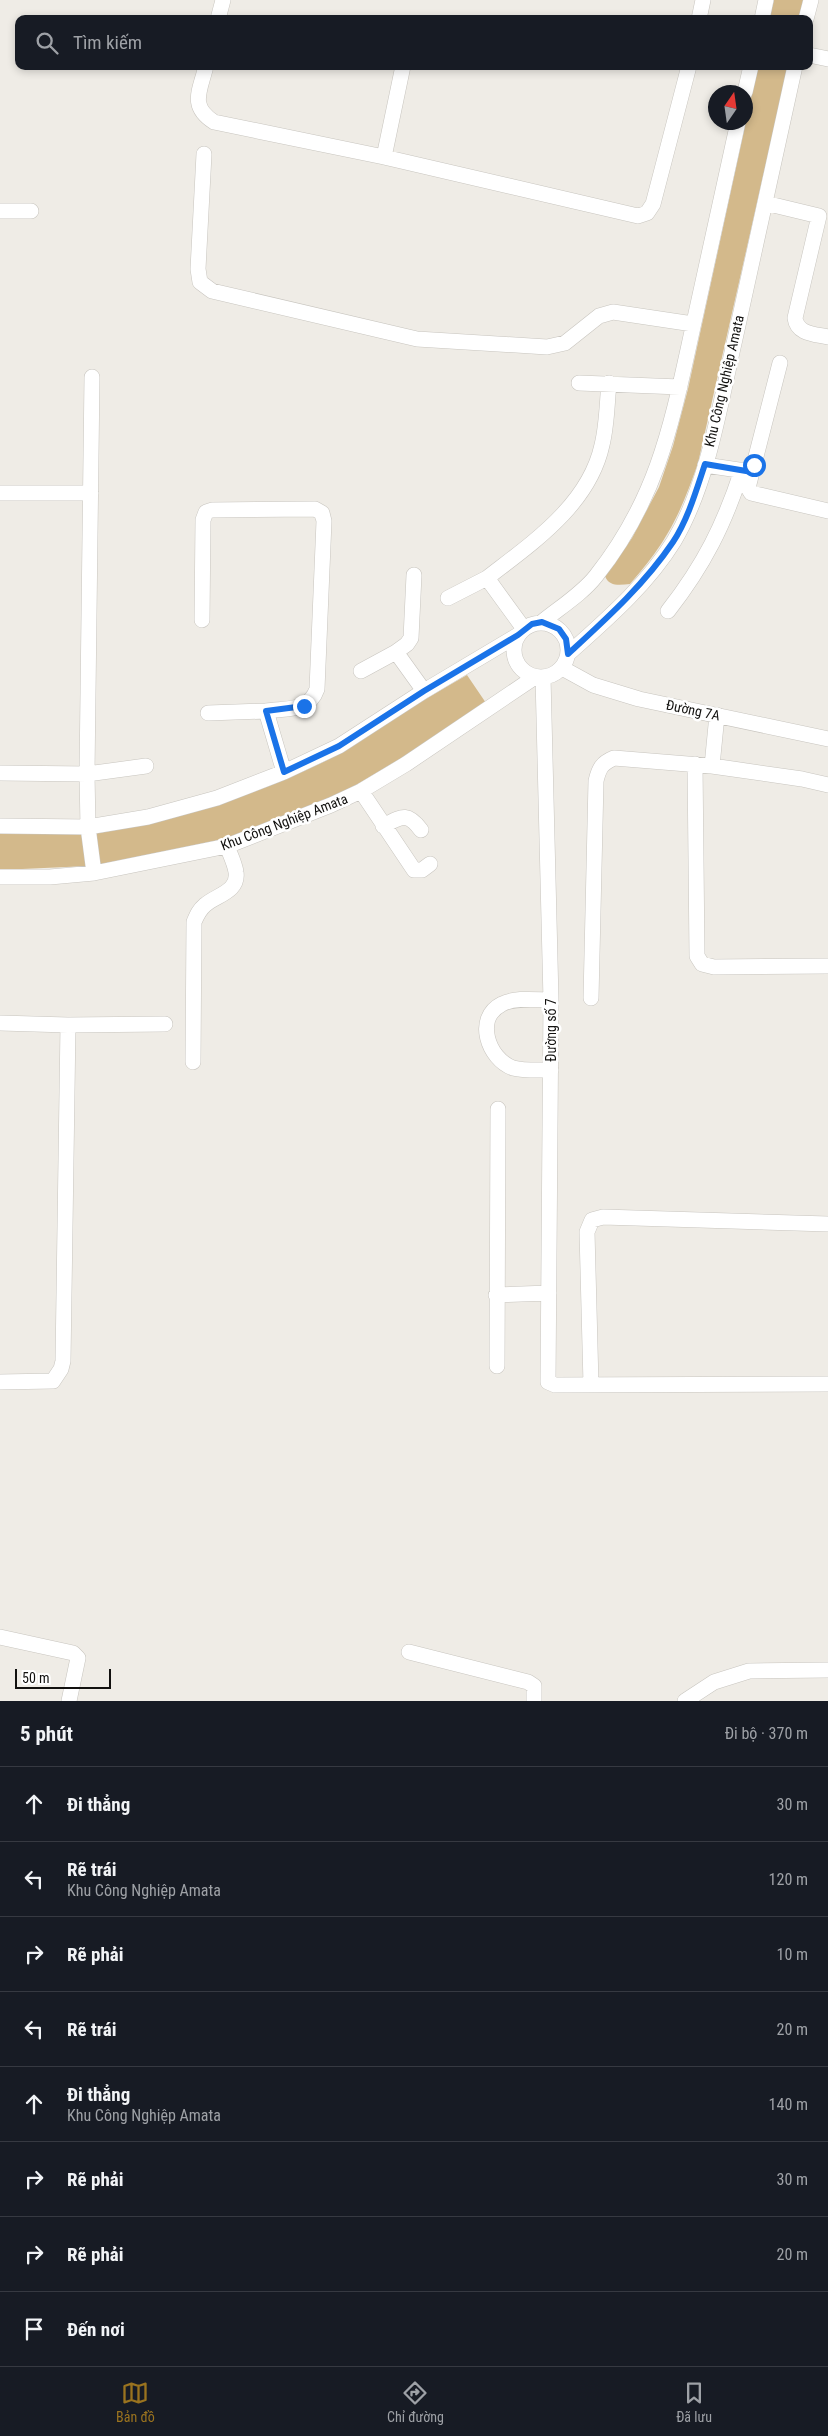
<!DOCTYPE html>
<html lang="vi">
<meta charset="utf-8">
<style>
:root{--surface:#171b24;--page:#242831;--text:#f1f3f6;--muted:#9ea1a6;--line:#363941;--accent:#9a731f}
body{margin:0;font-family:"Roboto Condensed",sans-serif;background:var(--page);color:var(--text)}
.compass{position:absolute;left:708px;top:85px;width:45px;height:45px;border-radius:50%;background:var(--surface);box-shadow:0 2px 8px #0003;rotate:13deg}
.scale{position:absolute;left:15px;bottom:12px;width:96px;box-sizing:border-box;padding-left:5px;border:2px solid #12110f;border-top:0;font-size:14px;line-height:18px;white-space:nowrap;color:#12110f;-webkit-text-stroke:4px #fff;paint-order:stroke}
.stop{position:absolute;width:15px;height:15px;margin:-11px;border:4px solid #1a73e8;border-radius:50%;background:#fff}
.stop.end{background:#1a73e8;border-color:#fff;box-shadow:0 1px 5px #0008}
.list{margin:0;padding:0;list-style:none}
h2{display:flex;justify-content:space-between;align-items:center;height:65px;margin:0;padding:0 20px;font-size:21px}
h2 small{font-size:16px;font-weight:400;color:var(--muted)}
.list li{display:grid;grid-template-columns:32px 1fr auto;gap:15px;align-items:center;box-sizing:border-box;height:75px;padding:0 20px;border-top:1px solid var(--line)}
.list b{display:block;font-size:19px;white-space:nowrap}
.list p{margin:0;font-size:16px;white-space:nowrap;color:var(--muted)}
.list em{font-size:16px;font-style:normal;color:var(--muted)}
.icon{flex:none;width:28px;height:28px;fill:none;stroke:currentColor;stroke-width:2;stroke-linecap:round;stroke-linejoin:round}
.map{position:relative;flex:none;width:828px;height:1701px;overflow:hidden}
.search{position:absolute;background:var(--surface);box-shadow:0 2px 8px #0003;left:15px;right:15px;top:15px;height:55px;display:flex;align-items:center;gap:12px;box-sizing:border-box;padding:0 18px;border-radius:10px;color:var(--muted);font-size:19px}
.sheet{height:665px;background:var(--surface)}
nav{display:flex;justify-content:space-around;align-items:center;box-sizing:border-box;height:70px;border-top:1px solid var(--line);background:var(--surface);font-size:14px;color:var(--muted)}
nav a{display:grid;justify-items:center;gap:2px}
nav .on{color:var(--accent)}
.map>svg:first-child{display:block}
</style>
<div class="map">
<svg width="828" height="1701" viewBox="0 0 828 1701">
<rect width="100%" height="100%" fill="#efece6"/>
<path fill="#d3b98b" d="M774 0H803L799 19H769Z
M758 66H788L698 463C680 515 667 542 630 584 620 585 609 587 605 576L632 538 659 487 673 446 688 389Z
M467 675 486 703 403 757 356 785 328 799 224 839 97 865 93 834C180 819 263 794 341 753 358 744 373 732 389 722 415 705 441 690 467 675Z
M0 833 84 834 88 866 0 870Z"/>
<g fill="none" stroke-linecap="round" stroke-linejoin="round">
<g stroke="#c8c5bf" stroke-width="16">
<path id="minor" d="M218 19 223 0
M699 19 703 0
M762 19 766 0
M806 19 811 0
M809 55 828 59
M206 66C200 91 189 106 214 122L384 157 638 216 647 213 653 204 689 66
M745 92 751 66
M204 154 198 269 200 282 212 291 417 339 547 347 565 343 599 316 613 312 693 324
M384 157 403 66
M765 203 819 216 795 318C797 334 814 334 828 337
M0 211H31
M92 377 87 774 88 827 94 873
M579 383 680 387
M705 465 752 472 780 363
M752 472 748 488 751 493 828 511
M0 493H91
M448 598 487 578
M668 611C704 565 724 525 742 470
M202 620 203 520 206 512 212 510 315 509 322 513 324 521 317 689C309 712 287 708 266 711L284 772
M542 622C559 608 582 594 596 576 661 494 673 416 695 318 709 253 724 188 738 122
M514 650a27 27 0 1 1 54 0a27 27 0 1 1-54 0Z
M524 629 487 578C532 543 589 505 602 445 607 425 607 403 609 383
M396 652 407 644 411 638 414 575
M568 654C606 620 647 585 674 541 708 484 720 404 735 339 755 248 775 157 795 66
M562 668 593 685 639 699 828 739
M361 671 396 652 424 691
M543 677 551 1000 548 1382 555 1385 828 1384
M208 713 266 711
M695 764 697 956 702 964 714 967 828 966
M712 766 802 779 828 785
M0 773 87 774 146 766
M361 791 414 870H422L430 864
M0 826 88 827 148 817 217 798 284 772 339 746 424 691 518 635
M383 826C401 817 407 811 421 830
M0 877H50L94 873 227 846 331 805 361 791 406 764 535 677
M591 998 596 781C599 768 602 763 614 758L712 766 717 715
M0 1023 68 1025 63 1361 61 1369 53 1381 0 1382
M68 1025 165 1024
M193 1062 194 922C197 915 199 910 205 905 216 895 239 892 236 872 235 864 230 854 227 846
M551 1070C539 1070 524 1071 513 1068 488 1059 474 1018 502 1004 515 997 537 1000 551 1000
M496 1295 549 1293
M497 1366 498 1109
M591 1384 587 1232 592 1220 603 1217 828 1224
M0 1637 73 1653 78 1658 69 1701
M409 1652 528 1682 534 1686V1701
M685 1701 714 1682 749 1671 828 1670"/>
</g>
<use href="#minor" stroke="#fff" stroke-width="15"/>
</g>
<g fill="none" stroke-linecap="round" stroke-linejoin="round">
<path stroke="#1a73e8" stroke-width="6" d="M304 706 266 711 284 772 339 746 424 691 518 635 532 624 542 622 559 629 566 639 568 654C606 619 644 585 673 542 688 519 696 491 705 464L752 472 754 465"/>
</g>
<g text-anchor="middle" stroke-width="5" stroke-linejoin="round" paint-order="stroke">
<g font-size="14" fill="#12110f" stroke="#fff">
<text transform="translate(724 381) rotate(-77)" y="5">Khu Công Nghiệp Amata</text>
<text transform="translate(693 710) rotate(12)" y="5">Đường 7A</text>
<text transform="translate(284 822) rotate(-21)" y="5">Khu Công Nghiệp Amata</text>
<text transform="translate(551 1030) rotate(-90)" y="5">Đường số 7</text>
</g>
</g>
</svg>
<svg class="compass" viewBox="-18 -18 36 36"><path d="M0-13l5 13h-10z" fill="#e53935"/><path d="M0 13l5-13h-10z" fill="#9ea1a6"/></svg>
<div class="scale">50 m</div>
<div class="stop" style="left:754px;top:465px"></div>
<div class="stop end" style="left:304px;top:706px"></div>
<div class="search"><svg class="icon" aria-label="search" viewBox="0 0 24 24"><circle cx="10" cy="10" r="6"/><path d="M15 15l6 6"/></svg>Tìm kiếm</div>
</div>
<section class="sheet">
<h2>5 phút<small>Đi bộ · 370 m</small></h2>
<ul class="list">
<li><svg class="icon" aria-label="ahead" viewBox="0 0 24 24"><path d="M12 20V5M6 11l6-6 6 6"/></svg><div><b>Đi thẳng</b></div><em>30 m</em></li>
<li><svg class="icon" aria-label="left" viewBox="0 0 24 24"><path d="M17 20v-9H6M10 6l-5 5 5 5"/></svg><div><b>Rẽ trái</b><p>Khu Công Nghiệp Amata</p></div><em>120 m</em></li>
<li><svg class="icon" aria-label="right" viewBox="0 0 24 24"><path d="M7 20v-9h11M14 6l5 5-5 5"/></svg><div><b>Rẽ phải</b></div><em>10 m</em></li>
<li><svg class="icon" aria-label="left" viewBox="0 0 24 24"><path d="M17 20v-9H6M10 6l-5 5 5 5"/></svg><div><b>Rẽ trái</b></div><em>20 m</em></li>
<li><svg class="icon" aria-label="ahead" viewBox="0 0 24 24"><path d="M12 20V5M6 11l6-6 6 6"/></svg><div><b>Đi thẳng</b><p>Khu Công Nghiệp Amata</p></div><em>140 m</em></li>
<li><svg class="icon" aria-label="right" viewBox="0 0 24 24"><path d="M7 20v-9h11M14 6l5 5-5 5"/></svg><div><b>Rẽ phải</b></div><em>30 m</em></li>
<li><svg class="icon" aria-label="right" viewBox="0 0 24 24"><path d="M7 20v-9h11M14 6l5 5-5 5"/></svg><div><b>Rẽ phải</b></div><em>20 m</em></li>
<li><svg class="icon" aria-label="arrive" viewBox="0 0 24 24"><path d="M6 21V4h12l-3 4 3 4H6"/></svg><div><b>Đến nơi</b></div></li>
</ul>
</section>
<nav>
<a class="on"><svg class="icon" aria-label="map" viewBox="0 0 24 24"><path d="M3 6l6-2 6 2 6-2v14l-6 2-6-2-6 2zM9 4v14M15 6v14"/></svg>Bản đồ</a>
<a><svg class="icon" aria-label="directions" viewBox="0 0 24 24"><path d="M12 3l9 9-9 9-9-9zM9 14v-3h6M13 9l2 2-2 2"/></svg>Chỉ đường</a>
<a><svg class="icon" aria-label="saved" viewBox="0 0 24 24"><path d="M7 4h10v16l-5-4-5 4z"/></svg>Đã lưu</a>
</nav>
